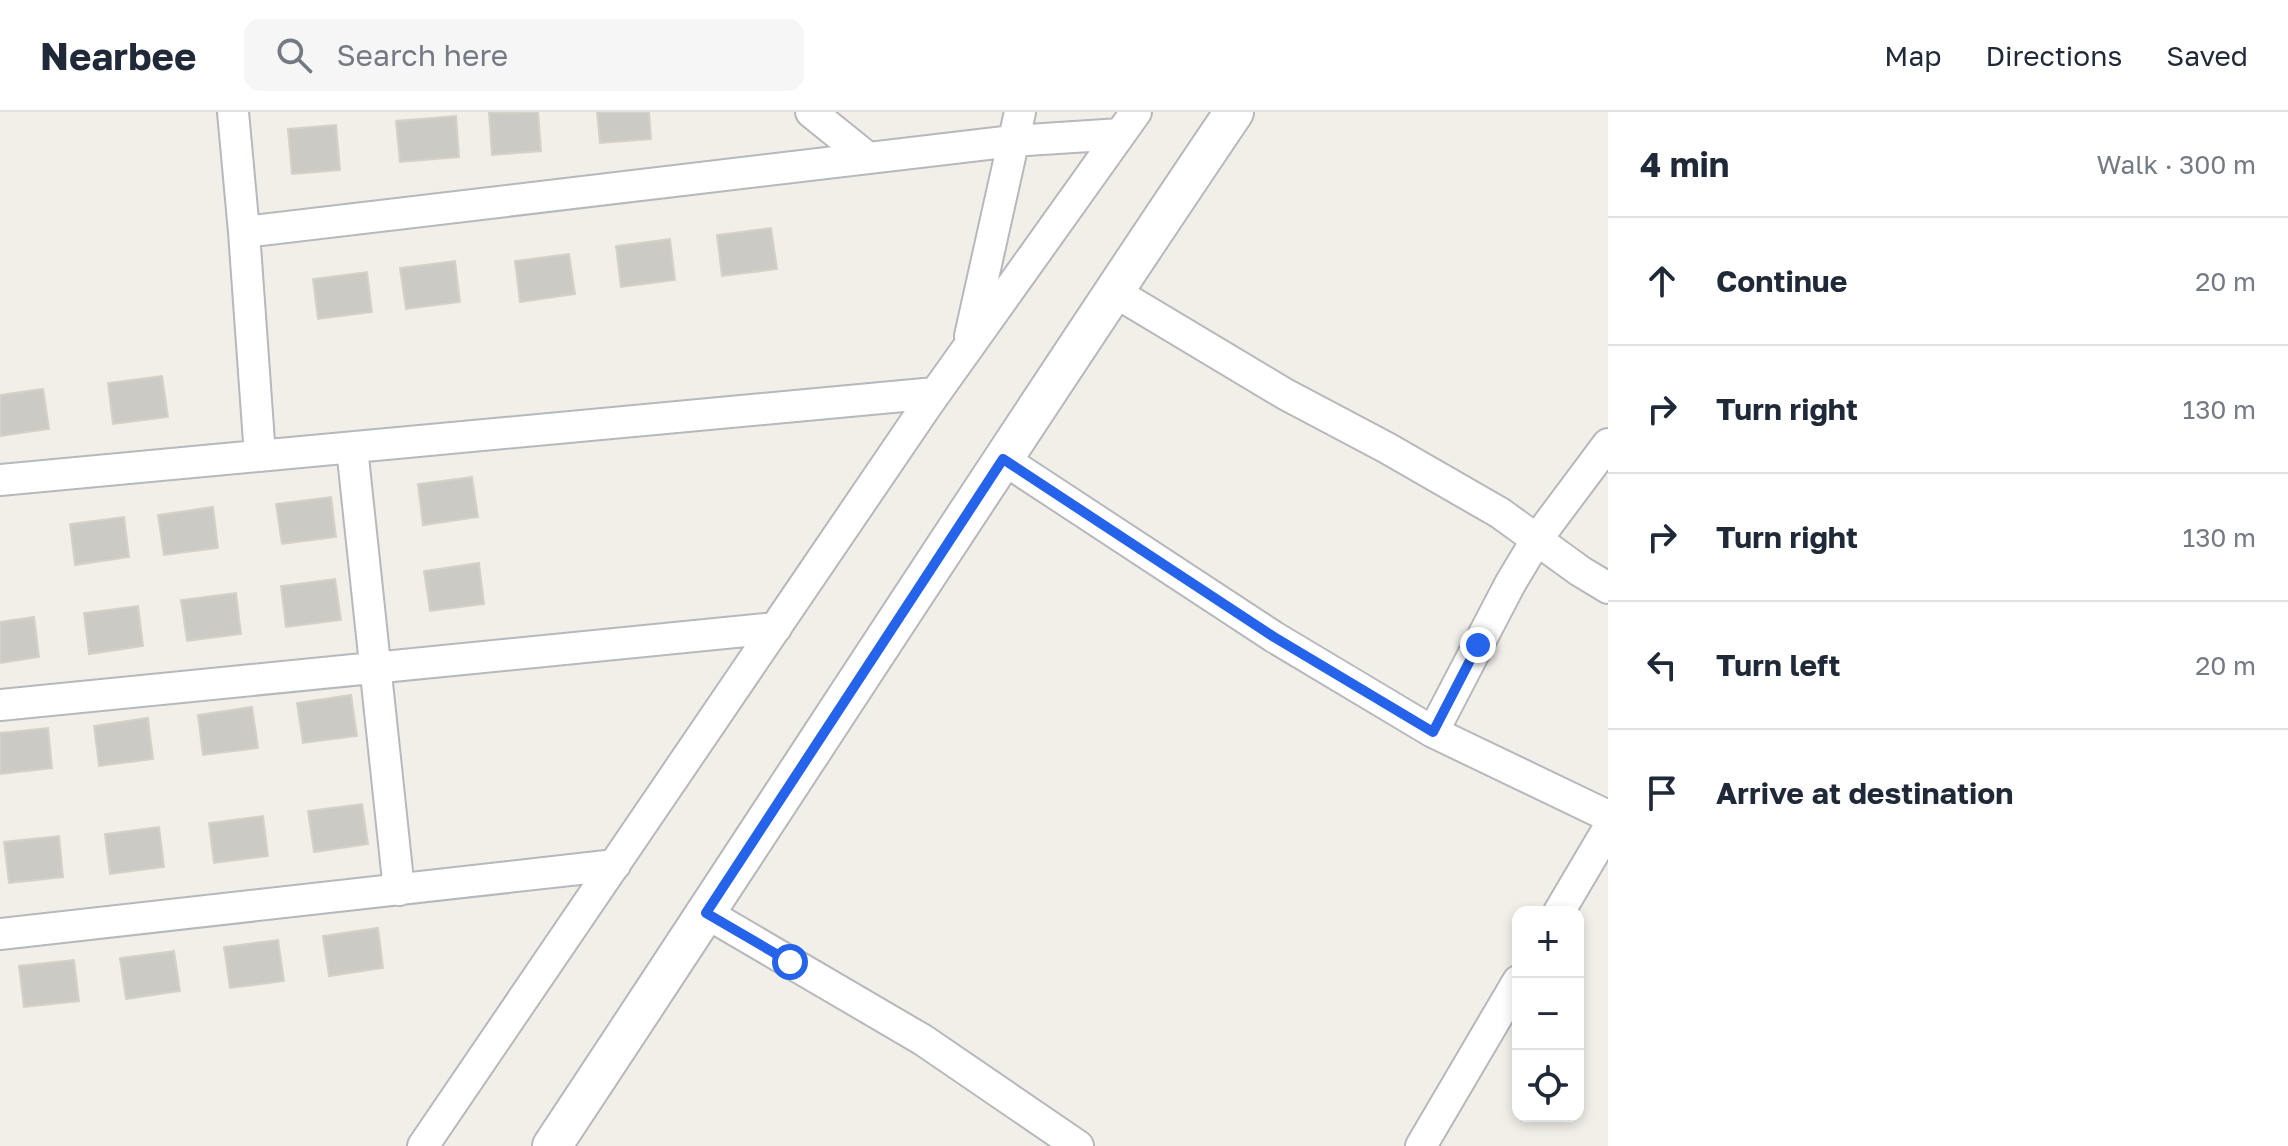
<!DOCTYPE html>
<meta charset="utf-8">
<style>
:root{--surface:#fff;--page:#f6f6f7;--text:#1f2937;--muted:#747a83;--line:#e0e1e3}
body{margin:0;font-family:"Golos Text",sans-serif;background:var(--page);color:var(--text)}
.controls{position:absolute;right:24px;bottom:24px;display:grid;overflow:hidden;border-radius:16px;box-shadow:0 4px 12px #0003}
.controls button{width:72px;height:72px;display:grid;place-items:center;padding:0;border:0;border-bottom:2px solid var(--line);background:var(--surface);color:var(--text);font:40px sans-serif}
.stop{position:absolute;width:24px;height:24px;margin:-18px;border:6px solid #2563eb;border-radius:50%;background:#fff}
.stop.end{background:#2563eb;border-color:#fff;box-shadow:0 2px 8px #0008}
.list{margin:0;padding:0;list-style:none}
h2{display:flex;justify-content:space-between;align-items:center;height:104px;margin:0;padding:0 32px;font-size:34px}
h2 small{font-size:26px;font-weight:400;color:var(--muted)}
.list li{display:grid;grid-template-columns:52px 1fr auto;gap:24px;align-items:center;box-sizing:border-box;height:128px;padding:0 32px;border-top:2px solid var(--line)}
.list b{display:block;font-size:30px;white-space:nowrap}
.list em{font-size:26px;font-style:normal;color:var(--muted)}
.icon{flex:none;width:44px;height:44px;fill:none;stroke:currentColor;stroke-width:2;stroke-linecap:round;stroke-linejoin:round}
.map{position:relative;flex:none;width:1608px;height:1034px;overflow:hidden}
header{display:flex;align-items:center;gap:48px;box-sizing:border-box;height:112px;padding:0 40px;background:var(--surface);border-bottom:2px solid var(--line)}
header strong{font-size:38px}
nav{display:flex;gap:44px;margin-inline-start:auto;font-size:28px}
.search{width:560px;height:72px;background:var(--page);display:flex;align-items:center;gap:20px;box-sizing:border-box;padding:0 28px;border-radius:16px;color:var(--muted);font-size:30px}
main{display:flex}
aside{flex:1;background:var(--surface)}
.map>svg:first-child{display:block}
</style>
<header>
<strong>Nearbee</strong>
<div class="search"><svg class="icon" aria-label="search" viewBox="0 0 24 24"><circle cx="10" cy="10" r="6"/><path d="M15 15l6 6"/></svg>Search here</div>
<nav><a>Map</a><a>Directions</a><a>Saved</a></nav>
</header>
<main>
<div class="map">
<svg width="1608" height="1034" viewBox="0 0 1608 1034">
<rect width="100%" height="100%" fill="#f1efe8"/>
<path fill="#cccac5" stroke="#d6d1c6" stroke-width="2" d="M538 0 541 39 492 43 489 1Z
M597 0H649L651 27 600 31Z
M456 4 459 45 400 50 396 9Z
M336 13 340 58 292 62 288 17Z
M771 116 777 157 722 164 717 123Z
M670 127 675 168 621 175 616 134Z
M569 142 575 182 520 190 515 149Z
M455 149 460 190 406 197 400 156Z
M367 160 372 200 318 207 313 167Z
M162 264 168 305 113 312 108 271Z
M43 277 49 317 0 324V283Z
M472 365 478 405 423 413 418 372Z
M331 385 336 425 282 432 276 392Z
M213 395 218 436 164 443 158 403Z
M124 405 129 445 75 453 70 412Z
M479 451 484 492 430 499 424 459Z
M335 467 341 508 286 515 281 474Z
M236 481 241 522 187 529 181 488Z
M138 494 143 534 89 542 84 501Z
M34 505 39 545 0 551V510Z
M351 583 357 624 303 631 297 591Z
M252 595 258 636 203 643 198 603Z
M148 606 153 647 99 654 94 614Z
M48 616 52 656 0 662V621Z
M362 692 368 732 314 740 308 699Z
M263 704 268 744 214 751 209 711Z
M159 715 164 755 110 762 105 722Z
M59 724 63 765 9 771 4 730Z
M378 816 383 856 329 864 323 824Z
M278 828 284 869 230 876 224 835Z
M174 839 180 879 126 887 120 846Z
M74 848 79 889 24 895 19 854Z"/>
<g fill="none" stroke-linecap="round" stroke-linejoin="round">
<g stroke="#b5b8bc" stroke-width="34">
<path id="minor" d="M233 0 244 120
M811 0 868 46
M1113 179 1285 282 1387 336 1500 401 1580 459 1608 476
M970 224 1020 0
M352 336 399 778
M260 344 244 120 1013 29 1120 22
M1003 347 1274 525 1433 620 1608 704
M0 368 935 281
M0 593 776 516
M1433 620 1510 472 1537 427 1608 332
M1559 800 1608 717
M706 801 923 928 1078 1034
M0 822 615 753
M423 1034 927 293 1136 0
M1421 1034 1518 869"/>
</g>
<g stroke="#b5b8bc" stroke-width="42">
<path id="tertiary" d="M552 1034C780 690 1003 342 1234 0"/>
</g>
<use href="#minor" stroke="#fff" stroke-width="30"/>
<use href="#tertiary" stroke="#fff" stroke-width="38"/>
</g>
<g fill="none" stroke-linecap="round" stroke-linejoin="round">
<path stroke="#2563eb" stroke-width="10" d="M790 850 706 801 1003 347 1274 525 1433 620 1478 533"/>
</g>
</svg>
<div class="controls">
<button>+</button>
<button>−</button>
<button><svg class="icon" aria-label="locate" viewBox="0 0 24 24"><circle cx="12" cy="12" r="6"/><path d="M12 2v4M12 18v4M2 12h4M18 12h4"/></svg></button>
</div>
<div class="stop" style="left:790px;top:850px"></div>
<div class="stop end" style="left:1478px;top:533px"></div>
</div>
<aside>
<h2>4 min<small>Walk · 300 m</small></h2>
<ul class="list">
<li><svg class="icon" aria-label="ahead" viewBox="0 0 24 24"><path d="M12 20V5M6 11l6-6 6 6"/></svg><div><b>Continue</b></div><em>20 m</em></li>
<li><svg class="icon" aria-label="right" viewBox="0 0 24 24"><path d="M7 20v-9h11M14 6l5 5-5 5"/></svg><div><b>Turn right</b></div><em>130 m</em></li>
<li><svg class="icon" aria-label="right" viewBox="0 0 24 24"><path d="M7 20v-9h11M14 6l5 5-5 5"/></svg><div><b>Turn right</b></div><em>130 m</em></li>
<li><svg class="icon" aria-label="left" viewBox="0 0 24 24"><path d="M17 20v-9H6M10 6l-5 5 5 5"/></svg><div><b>Turn left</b></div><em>20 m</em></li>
<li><svg class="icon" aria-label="arrive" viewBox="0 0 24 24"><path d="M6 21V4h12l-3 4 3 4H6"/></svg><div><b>Arrive at destination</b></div></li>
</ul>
</aside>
</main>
